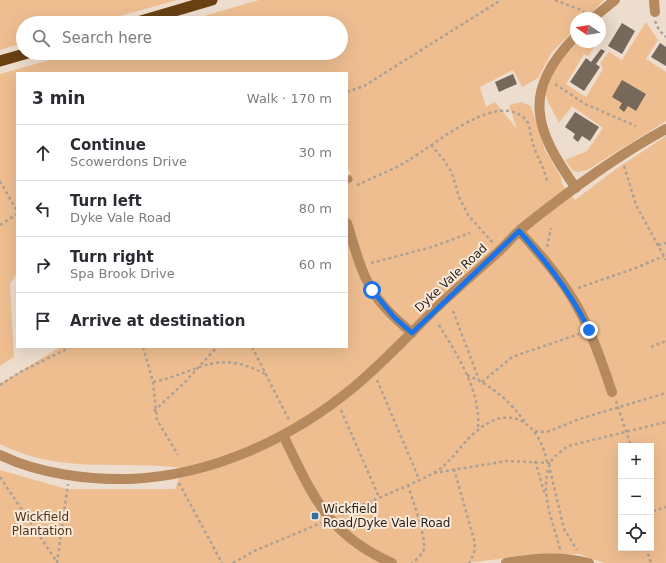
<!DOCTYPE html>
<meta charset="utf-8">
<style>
:root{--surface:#fff;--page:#f2f2f3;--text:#2b2b33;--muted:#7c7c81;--line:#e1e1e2}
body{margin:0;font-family:"DejaVu Sans",sans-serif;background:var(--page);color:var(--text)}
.controls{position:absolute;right:12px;bottom:12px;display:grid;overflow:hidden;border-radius:0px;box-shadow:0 4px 16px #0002}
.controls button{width:36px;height:36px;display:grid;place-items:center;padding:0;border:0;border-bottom:1px solid var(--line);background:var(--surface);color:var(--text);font:20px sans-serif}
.compass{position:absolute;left:570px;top:12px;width:36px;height:36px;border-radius:50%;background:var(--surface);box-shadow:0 4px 16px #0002;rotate:282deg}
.stop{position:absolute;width:12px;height:12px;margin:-9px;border:3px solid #1a73e8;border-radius:50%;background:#fff}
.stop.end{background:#1a73e8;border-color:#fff;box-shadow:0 1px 4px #0008}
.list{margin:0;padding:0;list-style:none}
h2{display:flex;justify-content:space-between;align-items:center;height:52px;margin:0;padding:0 16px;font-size:17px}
h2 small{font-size:13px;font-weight:400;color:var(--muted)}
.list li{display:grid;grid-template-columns:26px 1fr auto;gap:12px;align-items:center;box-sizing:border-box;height:56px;padding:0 16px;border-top:1px solid var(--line)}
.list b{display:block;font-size:15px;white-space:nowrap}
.list p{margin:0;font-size:13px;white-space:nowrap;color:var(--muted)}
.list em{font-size:13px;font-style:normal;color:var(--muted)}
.icon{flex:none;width:22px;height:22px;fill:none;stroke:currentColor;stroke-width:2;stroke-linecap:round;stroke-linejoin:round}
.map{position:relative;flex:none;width:666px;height:563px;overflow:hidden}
.search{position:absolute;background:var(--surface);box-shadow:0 4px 16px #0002;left:16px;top:16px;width:332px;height:44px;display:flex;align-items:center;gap:10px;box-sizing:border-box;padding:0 14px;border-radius:22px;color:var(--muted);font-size:15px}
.panel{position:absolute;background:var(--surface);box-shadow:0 4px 16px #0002;left:16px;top:72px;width:332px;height:276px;border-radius:0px}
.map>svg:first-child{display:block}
</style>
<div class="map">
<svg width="666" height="563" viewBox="0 0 666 563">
<rect width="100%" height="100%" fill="#edddce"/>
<path fill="#eebe91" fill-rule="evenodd" d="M0 0H177L95 23H23V43L0 50Z
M259 0H604L586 18H576V28L552 52 538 78 522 87 513 70 480 87 486 107 495 102 517 129 509 105 522 102 531 106 545 150 561 177 562 184 575 200 616 169 666 136V563H604L579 554 535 555 465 563H0V470L67 489H175L183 468C119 460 61 475 0 444V384L60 347H347V174H351L349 170 347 172V73H17V273L10 284 14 357 0 366V74L75 53H341V23H180ZM621 446H651V548H621Z
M646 22 658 40 646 59 666 72V121L587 170 578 172 573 171 565 160 587 151 603 128 572 106 559 123C556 115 547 103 546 95 545 74 566 56 578 42H598L588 56 584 54 566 84 586 97 603 69 600 63 609 52 622 60Z"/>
<path fill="#76685b" d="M622 23 635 31 622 54 608 46Z
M660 43 666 47V66L651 57Z
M601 49 605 51 596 64 600 67 584 91 570 82 586 58 591 62Z
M513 74 517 84 499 92 495 82Z
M622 80 646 94 636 111 628 106 624 112 619 108 622 103 612 97Z
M575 112 599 127 590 141 582 136 578 142 573 138 575 134 565 127Z"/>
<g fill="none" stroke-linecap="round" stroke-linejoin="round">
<path stroke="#ada094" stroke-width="2.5" stroke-dasharray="3 3" stroke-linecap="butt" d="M555 0 581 10 585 13
M655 21 659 30 666 37
M555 84 585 104 636 126
M347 92 364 86 501 0
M431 145 444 160 452 173 459 197 468 215 493 243
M624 166 636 205 666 260
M0 181 17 211
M357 185C374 177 393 170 409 160 433 146 490 96 520 115 522 116 525 119 527 121 530 127 531 137 533 144 537 157 544 167 547 181
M0 225 17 214
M658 245 666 243
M547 247 551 228
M371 263 432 247 470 233
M578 288 633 269 664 256
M453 311 479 380
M439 325C458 356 481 391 478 429
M143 347 153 382 157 420 178 455
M252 347 289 420
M651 347 666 341
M467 375C491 385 510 401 525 422
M377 380 419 479
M153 382C200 372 216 348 265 374
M482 382 512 357 579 334
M0 385 22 371 71 347
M616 401 631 446
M341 410 379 497
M154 411 185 382 217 347
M535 431 542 432 550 431 579 419 666 393
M535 461 545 495
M454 469 475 543 474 553 469 563
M550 470 564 529 577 550
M434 473 507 461 551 463
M0 477 57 562
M179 483 222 563
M408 485C412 499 426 536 424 549 422 555 417 559 412 563
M651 507 653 511 651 514
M653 511 666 507
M341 515C371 500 403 489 432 474 452 463 461 443 478 430 512 402 540 425 547 462
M646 548 651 563
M560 549C553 522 539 491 550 464 553 456 562 451 568 446L666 422
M57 563 68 484
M233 563 254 551 321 523"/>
<path stroke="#b68a5e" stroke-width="7" d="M347 180 349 179"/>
<path stroke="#b68a5e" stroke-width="10" d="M654 0 655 12
M593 18 615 0
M576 188C534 129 521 92 576 36
M347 223C354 245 360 270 372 290 382 307 397 320 412 333
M519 231C540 254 562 279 577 306 592 333 602 363 612 392
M283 435C312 494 327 535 392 563
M0 455C39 474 89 480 131 479 213 475 291 439 354 387 383 363 409 335 436 308 456 289 477 271 498 252 506 245 512 237 520 230 566 193 614 157 666 129
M506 563C535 558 561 556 589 563"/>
<path stroke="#684012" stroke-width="11" d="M134 23 212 0
M0 61 28 53"/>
</g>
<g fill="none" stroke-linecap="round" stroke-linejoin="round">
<path stroke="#1a73e8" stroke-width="5" d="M372 290 394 317 412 333 519 231C547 262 571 293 589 330"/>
</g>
<rect fill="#2c70a5" stroke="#fbeadb" stroke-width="1.5" x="311" y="512" width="8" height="8" rx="2"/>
<g text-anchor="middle" stroke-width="4" stroke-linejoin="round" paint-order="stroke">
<g font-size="12" fill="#251f1a" stroke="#fbeadb">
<text transform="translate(451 278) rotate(-43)" y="4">Dyke Vale Road</text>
</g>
<g font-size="12" fill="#251f1a" stroke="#fbeadb" text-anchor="start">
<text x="323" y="513">Wickfield<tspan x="323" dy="14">Road/Dyke Vale Road</tspan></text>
</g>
<g font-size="12" fill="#4f3315" stroke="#fbeadb">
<text x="42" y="521">Wickfield<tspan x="42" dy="14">Plantation</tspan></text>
</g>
</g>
</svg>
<div class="controls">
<button>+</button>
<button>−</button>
<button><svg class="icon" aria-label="locate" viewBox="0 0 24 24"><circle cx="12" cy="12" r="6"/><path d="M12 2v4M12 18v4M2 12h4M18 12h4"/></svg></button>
</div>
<svg class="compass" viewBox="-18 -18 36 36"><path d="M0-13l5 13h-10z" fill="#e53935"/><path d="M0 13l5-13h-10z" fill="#7c7c81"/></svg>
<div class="stop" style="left:372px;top:290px"></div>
<div class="stop end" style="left:589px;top:330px"></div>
<div class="search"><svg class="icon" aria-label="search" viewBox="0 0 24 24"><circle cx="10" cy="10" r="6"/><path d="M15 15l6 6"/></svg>Search here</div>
<section class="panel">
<h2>3 min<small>Walk · 170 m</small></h2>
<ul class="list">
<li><svg class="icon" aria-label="ahead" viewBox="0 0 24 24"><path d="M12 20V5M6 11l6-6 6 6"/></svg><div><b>Continue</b><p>Scowerdons Drive</p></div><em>30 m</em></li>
<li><svg class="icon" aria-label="left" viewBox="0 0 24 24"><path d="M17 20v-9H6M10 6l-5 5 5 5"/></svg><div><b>Turn left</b><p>Dyke Vale Road</p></div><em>80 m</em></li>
<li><svg class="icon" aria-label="right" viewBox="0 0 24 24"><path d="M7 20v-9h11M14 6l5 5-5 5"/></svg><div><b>Turn right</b><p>Spa Brook Drive</p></div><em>60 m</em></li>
<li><svg class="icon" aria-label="arrive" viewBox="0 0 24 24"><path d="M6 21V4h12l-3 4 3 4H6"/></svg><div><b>Arrive at destination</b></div></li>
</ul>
</section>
</div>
